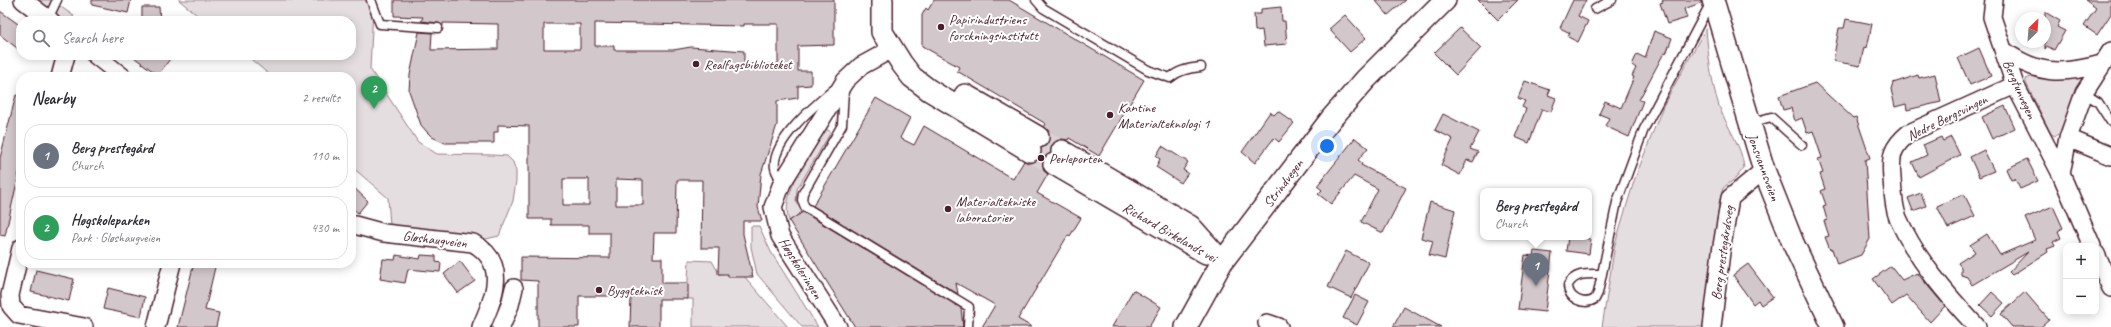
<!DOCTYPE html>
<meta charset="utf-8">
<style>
:root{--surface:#fff;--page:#f2f2f3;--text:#2b2b33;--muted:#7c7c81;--line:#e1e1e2;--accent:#1a73e8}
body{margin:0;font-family:Caveat,sans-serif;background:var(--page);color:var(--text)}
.controls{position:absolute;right:12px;bottom:12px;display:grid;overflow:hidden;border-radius:8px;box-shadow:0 2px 10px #0003}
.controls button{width:36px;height:36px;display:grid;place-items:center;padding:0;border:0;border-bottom:1px solid var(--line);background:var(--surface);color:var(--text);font:20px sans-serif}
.compass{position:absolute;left:2015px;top:12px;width:36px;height:36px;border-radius:50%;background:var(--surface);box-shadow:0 2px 10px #0003;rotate:25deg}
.you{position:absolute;left:1327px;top:146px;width:14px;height:14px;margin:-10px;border:3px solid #fff;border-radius:50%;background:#1a73e8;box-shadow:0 0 0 6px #1a73e833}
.badge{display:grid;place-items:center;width:26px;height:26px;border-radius:50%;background:var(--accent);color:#fff;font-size:13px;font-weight:700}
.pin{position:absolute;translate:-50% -33px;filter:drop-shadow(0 1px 2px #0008)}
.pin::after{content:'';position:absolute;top:21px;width:14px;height:12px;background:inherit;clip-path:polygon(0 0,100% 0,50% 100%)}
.popup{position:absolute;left:1480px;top:188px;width:112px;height:52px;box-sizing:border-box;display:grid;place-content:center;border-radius:8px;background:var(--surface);filter:drop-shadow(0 1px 3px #0005);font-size:13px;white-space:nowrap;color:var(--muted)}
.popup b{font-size:15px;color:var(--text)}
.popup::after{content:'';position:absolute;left:50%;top:100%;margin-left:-8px;border:8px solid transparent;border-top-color:var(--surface)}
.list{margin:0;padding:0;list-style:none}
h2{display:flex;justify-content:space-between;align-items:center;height:52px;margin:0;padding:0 16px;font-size:17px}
h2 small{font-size:13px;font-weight:400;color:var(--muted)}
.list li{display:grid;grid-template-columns:26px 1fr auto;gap:12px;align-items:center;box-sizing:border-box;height:64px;margin:0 8px 8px;padding:0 8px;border:1px solid var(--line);border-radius:16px}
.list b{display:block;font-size:15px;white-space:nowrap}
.list p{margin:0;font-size:13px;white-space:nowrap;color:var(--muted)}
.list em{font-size:13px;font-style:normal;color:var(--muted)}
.icon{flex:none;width:22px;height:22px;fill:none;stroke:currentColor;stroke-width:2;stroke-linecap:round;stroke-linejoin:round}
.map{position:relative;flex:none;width:2111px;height:327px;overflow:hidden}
.search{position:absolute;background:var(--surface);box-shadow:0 2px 10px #0003;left:16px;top:16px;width:340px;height:44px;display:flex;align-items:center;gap:10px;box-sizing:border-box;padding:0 14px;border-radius:16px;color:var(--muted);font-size:15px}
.panel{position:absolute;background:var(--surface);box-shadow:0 2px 10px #0003;left:16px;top:72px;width:340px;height:196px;border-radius:16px}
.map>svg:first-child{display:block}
</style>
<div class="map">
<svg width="2111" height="327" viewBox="0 0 2111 327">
<rect width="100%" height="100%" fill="#fff"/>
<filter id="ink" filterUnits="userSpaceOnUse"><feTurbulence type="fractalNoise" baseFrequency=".025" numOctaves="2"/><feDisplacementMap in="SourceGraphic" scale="8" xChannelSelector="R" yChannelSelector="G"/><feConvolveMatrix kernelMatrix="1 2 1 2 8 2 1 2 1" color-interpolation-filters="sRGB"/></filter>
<g filter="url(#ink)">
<path fill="#e5dee0" stroke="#987e86" d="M32 0H51L74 16 68 21H60Z
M179 0H369L373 9 370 69 418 142 437 154 493 155 507 156 513 162 516 171V181L513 201 499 236 486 239 390 225 388 198 351 166V77H272L246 55H351V21H204Z
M1706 28C1708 54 1711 81 1719 106 1727 128 1742 145 1744 168L1736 178 1723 188 1719 203 1703 327H1602L1615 244 1634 181 1663 106Z
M2082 74 2086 78 2062 132 2055 136 2051 134 2026 83V79L2036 75Z
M826 129 831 132 797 189 796 201 802 212 789 221C779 193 812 153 826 129Z
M751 226H759L771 252 818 327H802L757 274 751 247Z
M689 260 712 261 720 275 744 276 788 327H693V299H687Z"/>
<path fill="#d2c7cb" stroke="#4a1f2b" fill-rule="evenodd" d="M92 0H131L128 13 92 5Z
M394 0H834V45L798 46V71H811V85L798 86V98L777 101V125L761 174 758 207 762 221H743V234L753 277H728V274H718L719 248H701L702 180H677L676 233H654L653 258H662V283H688V299H659V327H630L631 296H579V327H538V281L521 280V257L610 258V233H589V225H551V219H529V126L498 125V132H494V143H445L432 137 427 132 421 125 409 91 410 75 419 32 432 33 431 50 498 49V24L443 23V26L438 23 421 21 423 17 394 16ZM595 23 744 26V24H778V64H744V51L691 47 673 50H614V46H595ZM544 24H580V49H544ZM563 179H589V205H563ZM616 179 643 180V205H616Z
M934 0H1009L1144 80 1099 156 1069 138 1068 140 1062 139 1056 141 1051 145 1050 153 1043 158V170L1048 174 1037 193 1081 218 1070 236 1068 235 1018 319 1032 327H982L995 305 956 283 958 294 813 206 876 98 910 118 900 138 914 145 924 126 1013 179 1024 161 1029 163 1035 162 1040 157 1041 148 1048 143 1050 137 1049 131 1044 127 1046 124 957 71 959 67 922 46V15L926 8 928 10Z
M1375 0H1406L1388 15Z
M1478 0H1518L1498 20Z
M1573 0H1586L1578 16 1588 21 1578 42 1568 37 1570 33 1560 28Z
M1662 0H1701V3L1684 9 1687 18 1667 24 1660 3 1663 2Z
M2085 0H2111V14L2097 35 2084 26 2096 8Z
M142 7H159L160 21H142Z
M1281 7 1282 21H1285L1287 44 1264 46 1262 30 1255 31 1254 14H1261V9Z
M0 11 21 26V51L0 35Z
M2045 12 2060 21 2057 27 2065 31 2054 50 2047 46 2045 49Z
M1345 15 1366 38 1350 52 1329 29Z
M1846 19 1872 24 1867 48 1864 47 1860 66 1833 61 1839 28H1844Z
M1460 28 1481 48 1456 75 1434 53Z
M1654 31 1672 38 1666 54 1664 53 1639 100 1643 101 1629 137 1605 126 1609 118 1599 114 1605 101 1621 108 1634 77 1632 76 1636 68 1632 65 1637 54 1645 58Z
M1979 48 1991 76 1970 85 1958 58Z
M131 55H173L158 75Z
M1935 74 1941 102 1907 110 1906 104 1895 107 1891 89 1893 83 1918 75 1919 78Z
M1525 81 1550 90 1548 95 1556 98 1551 112 1542 109 1529 143 1515 137 1526 109 1522 107 1525 101 1518 98Z
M1815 83 1853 118 1856 117 1870 158 1865 160 1870 239 1861 255 1837 264 1832 249 1830 250 1825 237 1829 236 1824 221 1827 220 1823 206 1826 205 1821 191 1825 189 1820 174 1823 173 1818 159 1822 158 1813 131 1807 133 1802 118 1795 121 1791 108 1783 110 1779 96Z
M16 95 21 96V164L5 236 0 235V158Z
M2005 106 2015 128 1992 139 1982 117Z
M1278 111 1294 123 1279 142 1274 138 1255 163 1242 152 1270 112 1274 115Z
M1443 114 1479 132 1470 149 1478 152 1473 162 1467 160 1460 175 1441 165 1453 139 1435 130Z
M1941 137 1943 141 1951 137 1960 155 1919 177 1912 162 1927 155 1923 145Z
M1355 138 1368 148 1358 160 1362 163 1361 165 1406 188 1383 233 1361 222 1378 189 1354 176 1331 204 1318 194 1322 190 1317 186Z
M1162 146 1188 162 1183 170 1188 173 1181 183 1156 167 1160 159 1156 156Z
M1984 150 1994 171 1979 177 1970 157Z
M2027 159 2038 181 2020 189 2015 179 2011 180 2006 169Z
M351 185 368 201 358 213 351 207Z
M1921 193 1926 206 1913 211 1908 198Z
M1964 194 1975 216 1948 228 1937 206Z
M1430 202 1455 210 1445 259 1429 255 1433 241 1421 238Z
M2053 206 2063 228 2058 231 2061 238 2053 242 2055 246 2047 249 2048 252 2012 275 2009 272 2028 252 1972 285 1967 277 1961 275V267L1958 263 1975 252 1970 245 1987 234 2000 255 2035 240 2025 218Z
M803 212 961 308 963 327H855L789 221Z
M1568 237 1591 239 1589 254 1566 251Z
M1346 251 1369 263 1351 298 1328 287Z
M1534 251 1552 253 1545 312 1518 309 1525 255 1533 256Z
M396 255 420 259 421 255 436 256V262L441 263 440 272 408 269 405 283 380 279 383 259 395 260Z
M460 261 475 281 458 293 444 274Z
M194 263H216L205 310 219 313 216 327H178Z
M1748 264 1773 297 1761 305 1758 300 1753 304 1733 275Z
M1891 266 1902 280 1917 273 1945 306 1930 322 1906 295 1892 305 1873 279Z
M36 270 74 279 69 301 31 292Z
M108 288 145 297 141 317 103 309Z
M1133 290 1161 307 1149 327H1112Z
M1992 292 2004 303 1992 316 1980 305Z
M2025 292 2049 320 2041 327H2012L2001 314Z
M1355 295 1369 302 1357 325 1343 318Z
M1404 307 1441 327H1393Z"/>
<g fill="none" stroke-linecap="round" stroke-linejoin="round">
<path stroke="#dbd2d5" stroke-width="21" stroke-dasharray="21 10" stroke-linecap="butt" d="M1038 137 1062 151
M1030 151 1054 164"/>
<g stroke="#4a1f2b" stroke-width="11">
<path id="service" d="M371 0 380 24 438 28
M1036 0 1043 8 1148 70 1170 78C1178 70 1190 68 1201 67
M1595 9 1612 0
M48 19 57 0
M844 90 842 125 803 193 802 200 805 207 969 307 968 327
M2084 93 2098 102 2111 122
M1750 123 1771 117 1802 145
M782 183C780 178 776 173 775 168 771 142 814 106 833 90
M1602 274C1588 274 1575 272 1568 285 1568 299 1584 306 1595 299L1598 293 1617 202 1644 129 1710 4"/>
</g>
<g stroke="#4a1f2b" stroke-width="20">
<path id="minor" d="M23 0 51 21
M1994 0 1992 17 2015 85 2061 174
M2003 50C2037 75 2061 75 2102 64
M95 55 123 77
M60 77 66 55
M2068 138 2111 156
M351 224 384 233 473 243C509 263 494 297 481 327
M2092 246 2061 174 2068 138 2084 93 2111 51
M21 248 10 295 11 306 19 315 84 327
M2096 254 2111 288
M1267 323 1279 327
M156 327 172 263
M501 327 510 305 514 288
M838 327 780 236 773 207 782 183 845 81 861 66 892 49
M1712 327 1721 252 1730 198 1764 170
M1977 327C1947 295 1916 259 1898 218 1893 206 1893 191 1892 178 1890 156 1892 147 1909 133L2015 85"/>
</g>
<g stroke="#4a1f2b" stroke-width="24">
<path id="tertiary" d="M882 0V32L902 64 912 77 929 90 1030 151
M1713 0 1764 170 1793 243 1833 327
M965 95 1038 137
M1062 151 1190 226 1222 262
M1054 164 1206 253
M1186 327 1222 262 1331 119 1366 79 1445 0"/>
</g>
<use href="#service" stroke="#fff" stroke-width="8"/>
<use href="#minor" stroke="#fff" stroke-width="17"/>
<use href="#tertiary" stroke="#fff" stroke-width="21"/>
</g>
</g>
<g fill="#4a1f2b" stroke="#fff" stroke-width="1.5">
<circle cx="941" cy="27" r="4"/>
<circle cx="696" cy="64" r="4"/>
<circle cx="1110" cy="115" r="4"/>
<circle cx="1041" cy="158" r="4"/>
<circle cx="948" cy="209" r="4"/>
<circle cx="599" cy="290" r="4"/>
</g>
<g text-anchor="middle" stroke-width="4" stroke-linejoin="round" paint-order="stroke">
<g font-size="14" fill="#4a1f2b" stroke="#fff" text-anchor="start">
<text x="949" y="24">Papirindustriens<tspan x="949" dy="16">forskningsinstitutt</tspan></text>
<text x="704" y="69">Realfagsbiblioteket</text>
<text x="1118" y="112">Kantine<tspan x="1118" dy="16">Materialteknologi 1</tspan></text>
<text x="1049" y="163">Perleporten</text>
<text x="956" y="206">Materialtekniske<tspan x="956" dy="16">laboratorier</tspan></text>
<text x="607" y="295">Byggteknisk</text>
</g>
<g font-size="14" fill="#4a1f2b" stroke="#fff">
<text transform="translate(2020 89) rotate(66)" y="5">Bergtunvegen</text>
<text transform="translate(1947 117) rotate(-26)" y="5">Nedre Bergsvingen</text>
<text transform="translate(1764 167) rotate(70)" y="5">Jonsvannsveien</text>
<text transform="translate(1283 183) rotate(-53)" y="5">Strindvegen</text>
<text transform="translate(1170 232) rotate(30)" y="5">Richard Birkelands vei</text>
<text transform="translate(435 239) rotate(7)" y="5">Gløshaugveien</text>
<text transform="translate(1722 253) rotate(-82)" y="5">Berg prestegårdsveg</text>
<text transform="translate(801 268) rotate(58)" y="5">Høgskoleringen</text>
</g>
</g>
</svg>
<div class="controls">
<button>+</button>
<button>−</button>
</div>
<svg class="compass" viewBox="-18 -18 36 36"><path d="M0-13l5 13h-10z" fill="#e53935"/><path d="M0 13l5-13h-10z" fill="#7c7c81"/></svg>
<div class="you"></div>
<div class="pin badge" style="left:1536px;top:286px;background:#6b7280">1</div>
<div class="popup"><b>Berg prestegård</b>Church</div>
<div class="pin badge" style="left:374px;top:109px;background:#2e9e5b">2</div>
<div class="search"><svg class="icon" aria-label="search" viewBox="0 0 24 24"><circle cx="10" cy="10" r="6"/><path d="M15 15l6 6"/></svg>Search here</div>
<section class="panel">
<h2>Nearby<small>2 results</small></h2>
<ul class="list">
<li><span class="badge" style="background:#6b7280">1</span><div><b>Berg prestegård</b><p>Church</p></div><em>110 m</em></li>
<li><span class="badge" style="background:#2e9e5b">2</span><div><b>Høgskoleparken</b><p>Park · Gløshaugveien</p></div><em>430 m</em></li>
</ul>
</section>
</div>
